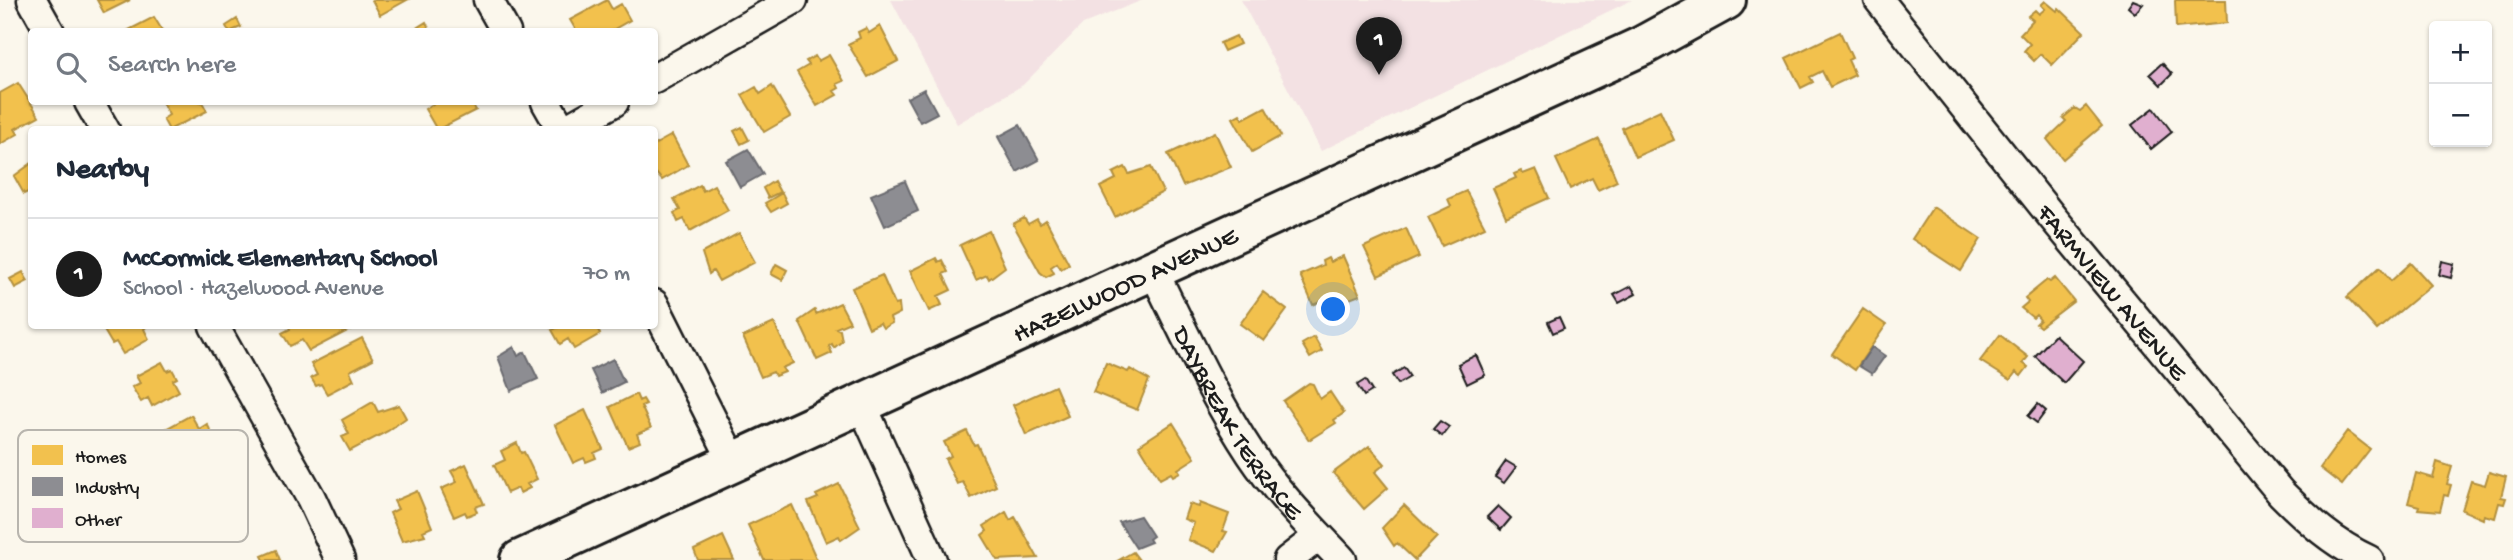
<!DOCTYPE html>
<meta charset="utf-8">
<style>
:root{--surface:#fff;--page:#f2f2f3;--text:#1f2937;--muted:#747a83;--line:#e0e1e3;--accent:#1c1c1c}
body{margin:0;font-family:"Gochi Hand",sans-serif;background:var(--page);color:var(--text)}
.controls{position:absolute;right:21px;top:21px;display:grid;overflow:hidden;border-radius:7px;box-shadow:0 2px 5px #0004}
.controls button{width:63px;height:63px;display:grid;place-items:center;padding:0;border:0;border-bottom:2px solid var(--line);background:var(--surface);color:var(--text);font:35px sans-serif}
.you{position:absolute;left:1334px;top:310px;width:24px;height:24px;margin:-18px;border:5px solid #fff;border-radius:50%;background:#1a73e8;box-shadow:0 0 0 10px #1a73e833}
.badge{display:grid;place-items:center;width:46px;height:46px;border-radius:50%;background:var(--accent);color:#fff;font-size:23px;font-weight:700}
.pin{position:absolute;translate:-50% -58px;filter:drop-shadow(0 2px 4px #0008)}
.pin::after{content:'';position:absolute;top:37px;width:24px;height:21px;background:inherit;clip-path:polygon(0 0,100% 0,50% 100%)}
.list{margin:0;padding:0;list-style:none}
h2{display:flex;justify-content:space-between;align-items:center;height:91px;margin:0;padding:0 28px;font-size:30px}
h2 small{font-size:23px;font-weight:400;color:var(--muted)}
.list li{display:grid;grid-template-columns:46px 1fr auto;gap:21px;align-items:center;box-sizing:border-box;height:112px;padding:0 28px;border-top:2px solid var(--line)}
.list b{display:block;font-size:26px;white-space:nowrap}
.list p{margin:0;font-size:23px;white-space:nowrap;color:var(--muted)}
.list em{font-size:23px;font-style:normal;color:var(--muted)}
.icon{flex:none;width:38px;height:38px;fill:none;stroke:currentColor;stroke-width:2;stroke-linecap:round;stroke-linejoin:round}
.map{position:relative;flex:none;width:2513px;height:560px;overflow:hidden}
.search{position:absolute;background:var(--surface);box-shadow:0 2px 5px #0004;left:28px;top:28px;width:630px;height:77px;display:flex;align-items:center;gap:18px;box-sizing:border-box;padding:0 24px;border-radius:7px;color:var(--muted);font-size:26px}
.panel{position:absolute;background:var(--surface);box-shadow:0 2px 5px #0004;left:28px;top:126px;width:630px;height:203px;border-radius:7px}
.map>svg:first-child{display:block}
</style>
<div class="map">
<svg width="2513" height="560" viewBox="0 0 2513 560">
<rect width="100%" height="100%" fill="#fbf7ec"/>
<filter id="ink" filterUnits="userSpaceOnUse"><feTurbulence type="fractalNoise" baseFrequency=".0143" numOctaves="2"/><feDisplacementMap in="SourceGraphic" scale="14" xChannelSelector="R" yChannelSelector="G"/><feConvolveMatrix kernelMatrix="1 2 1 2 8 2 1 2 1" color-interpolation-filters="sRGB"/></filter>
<g filter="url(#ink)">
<path fill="#f3e1e3" d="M891 0H1143L1083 24 1023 85 957 124Z
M1241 0H1632L1321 151Z"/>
<path fill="#f2c14e" stroke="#b2903f" stroke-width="2" d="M97 0H130L104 13Z
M372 0H407L380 15Z
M607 0 612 9 621 4 630 20 609 32H577L570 20Z
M2175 0H2226L2227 23 2176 28Z
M2045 1 2057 11 2059 8 2084 32 2052 65 2041 54 2034 61 2024 51 2030 44 2020 34 2033 20 2028 16 2035 10 2039 14 2045 9 2041 5Z
M154 17 162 30 158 32H125Z
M237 19 241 27 229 32 226 26Z
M426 22 431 32H410Z
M880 26 898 61 868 77 848 44 860 38 858 32 866 28 869 33Z
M1840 32 1852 58 1848 60 1855 75 1830 87 1822 71 1810 77 1813 82 1801 88 1786 58Z
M1236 36 1240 44 1224 51 1220 43Z
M829 55 844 81 837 84 839 88 834 91 837 95 817 106 797 72 809 65 806 61 815 56 818 61Z
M18 83 39 116 15 129 18 134 0 144V93Z
M772 86 790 117 764 132 742 95 756 87 760 94Z
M162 102H202L207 111 169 130 163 119 169 115Z
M436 102H471L476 110 437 130 425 109Z
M2086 106 2102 126 2063 159 2047 139 2066 121 2063 118 2075 108 2080 111Z
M1265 107 1281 136 1252 152 1233 118 1240 114 1243 119Z
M1660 110 1674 140 1635 157 1622 128Z
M742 127 749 140 741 144 734 131Z
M1215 132 1231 167 1183 186 1168 154Z
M672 135 688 165 662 180 654 171V145Z
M1599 139 1617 181 1598 190 1592 178 1570 189 1556 159Z
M32 163V190L24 194 14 176Z
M1125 167 1129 174 1151 167 1163 192 1115 217 1100 187 1116 179 1113 173Z
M1536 169 1549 198 1506 217 1493 188 1516 178 1514 174 1521 171 1523 174Z
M774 181 780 192 768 198 763 188Z
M700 185 703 191 714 185 728 210 690 231 684 219 678 222 674 213 680 210 674 199Z
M1466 191 1485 227 1442 246 1428 217 1451 206 1448 199Z
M782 193 787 203 771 212 765 203Z
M1933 207 1981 239 1961 271 1912 239Z
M1024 218 1028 224 1037 219 1040 224 1046 220 1069 264 1061 269 1057 263 1051 267 1054 273 1046 277 1040 272 1013 224Z
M1406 228 1419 257 1378 276 1364 247Z
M989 231 1005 267 989 279 987 275 976 280 960 245Z
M739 233 755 262 719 281 713 271 709 274 702 253Z
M1343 256 1360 295 1334 305 1331 297 1313 305 1300 275 1323 265 1322 261 1328 258 1330 262Z
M936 258 938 262 942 260 948 272 943 274 951 290 938 296 942 305 929 311 910 271Z
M2411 263 2431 285 2377 330 2347 297 2380 267 2391 281Z
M776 264 787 270 782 280 771 274Z
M23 272 28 281 15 288 10 279Z
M882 275 895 305 899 304 900 313 890 318 892 323 883 328 880 323 869 328 852 288Z
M2055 278 2074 301 2040 327 2036 324 2040 320 2036 315 2033 318 2021 308 2028 302 2025 298 2047 280 2050 282Z
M1263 292 1287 310 1264 341 1240 324Z
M840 303 850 322 836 328 840 330 842 341 834 348 832 344 829 346 832 353 817 360 799 321 815 310 816 314Z
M1863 309 1886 325 1855 370 1832 354Z
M774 323 793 363 782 368 785 372 775 376 773 372 761 377 743 337Z
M105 326H147L144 329 149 339 123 354 116 342 112 344 102 327Z
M288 326H357L309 351 302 340 290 346 282 333 290 329Z
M561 326H601L602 328 598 330 600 334 574 349 568 339 560 344 552 330Z
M2000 335 2028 357 2023 363 2028 367 2021 376 2016 372 2010 380 1980 361Z
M1314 337 1322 351 1310 358 1302 344Z
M362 338 373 359 350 371 354 380 327 394 321 384 316 386 311 378 317 375 311 364Z
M162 362 167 371 172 369 177 378 173 380 179 391 152 406 148 398 141 402 132 387 140 383 136 376Z
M1106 363 1128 372 1130 369 1149 380 1137 410 1093 392Z
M1309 383 1313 384 1320 399 1330 392 1344 413 1334 420 1336 423 1309 440 1283 401Z
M1055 386 1068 416 1026 435 1013 405Z
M636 394 639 401 643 399 646 404 641 406 651 428 637 434 640 442 628 447 610 407Z
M373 402 378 412 399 405 406 418 388 431 350 451 342 437 349 434 342 420Z
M585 410 603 449 594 453 596 458 586 462 584 458 573 463 555 425Z
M191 415 199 429 207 424 214 437 176 458 162 431Z
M1173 423 1195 458 1178 469 1180 472 1173 476 1171 473 1160 479 1139 445Z
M967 431 974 445 977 444 996 486 971 498 963 482 957 484 945 459 951 456 944 442Z
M2347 431 2370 449 2342 485 2320 468Z
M517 443 521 453 524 452 537 479 527 484 530 488 520 493 518 488 507 493 494 465 505 460 501 451Z
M1369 446 1385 464 1375 472 1388 488 1364 509 1333 473Z
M2437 462 2452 467 2447 484 2451 485 2448 496 2444 495 2440 511 2418 509 2419 506 2408 503 2416 473 2433 478Z
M466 464 484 504 475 507 477 512 467 516 465 512 454 517 441 489 457 482 451 471Z
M2489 472 2506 477 2501 497 2506 498 2504 504 2499 503 2495 518 2484 515 2483 519 2462 510 2471 481 2485 485Z
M839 484 860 527 841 540 839 536 826 542 808 502 818 498 816 495Z
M417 491 432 527 423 531 425 535 402 541 390 513 398 509 394 501Z
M1200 503 1229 514 1223 531 1227 532 1216 551 1188 540 1194 523 1184 519 1189 504 1199 507Z
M792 505 817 560H764L748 525Z
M1404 505 1437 537 1415 560 1397 543 1394 546 1382 528Z
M1006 512 1010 520 1015 517 1038 558 997 560 982 535 987 531 984 526Z
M723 536 734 560H698L694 550Z
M276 550 280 560H264L262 556Z
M1133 552 1139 560H1119Z"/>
<path fill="#8d8d92" stroke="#6b6b6f" stroke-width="2" d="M924 89 937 113 920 122 907 98Z
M1020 125 1039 160 1017 172 998 137Z
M748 149 763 174 740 187 726 161Z
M905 181 918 211 885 226 871 195Z
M514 347 518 356 525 352 538 379 511 391 498 357Z
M1872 347 1885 356 1872 374 1859 366Z
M613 359 624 382 602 393 591 370Z
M1140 516 1153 536 1149 539 1151 542 1136 548 1119 522Z"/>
<path fill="#e0afcf" stroke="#1c1c1c" stroke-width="2" d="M2133 0 2143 4 2135 13 2128 7Z
M2162 63 2172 74 2161 85 2150 74Z
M2154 108 2172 132 2151 149 2132 125Z
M2442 261 2454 264 2451 278 2439 275Z
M1631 286 1636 294 1619 303 1614 295Z
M1559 317 1564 328 1553 333 1548 322Z
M2055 335 2083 361 2064 383 2035 356Z
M1476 355 1485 375 1467 384 1458 364Z
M1404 368 1410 377 1398 384 1392 375Z
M1365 380 1372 391 1364 396 1357 385Z
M2038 404 2046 411 2037 423 2028 416Z
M1440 421 1449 427 1442 436 1433 429Z
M1506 461 1516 467 1504 483 1495 477Z
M1498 506 1511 518 1501 530 1487 517Z"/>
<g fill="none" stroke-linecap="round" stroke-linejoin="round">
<g stroke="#1c1c1c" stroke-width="33">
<g id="street">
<path d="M32 0 50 32"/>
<path d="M488 0 506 32"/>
<path id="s1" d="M1879 0 2053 218 2281 493C2309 521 2333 543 2369 560"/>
<path d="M654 79 793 0"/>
<path d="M89 102 105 130"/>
<path d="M546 102 562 130"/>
<path d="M565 130 614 102"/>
<path id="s2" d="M1153 270C1184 332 1213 397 1251 454 1277 493 1310 526 1342 560"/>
<path d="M654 304 734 463"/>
<path d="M214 326 311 498 340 560"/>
<path d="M862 405 932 560"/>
<path d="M1288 560 1319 536"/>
</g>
</g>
<g stroke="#1c1c1c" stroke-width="44">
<g id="secondary">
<path id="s3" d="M520 560 1642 46 1726 0"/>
</g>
</g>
<use href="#street" stroke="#fbf7ec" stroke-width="28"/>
<use href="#secondary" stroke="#fbf7ec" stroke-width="38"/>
</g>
</g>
<g text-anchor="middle" stroke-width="7" stroke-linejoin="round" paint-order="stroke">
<g font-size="26" fill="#1c1c1c" stroke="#fbf7ec">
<text dy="9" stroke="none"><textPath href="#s3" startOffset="665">HAZELWOOD AVENUE</textPath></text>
<text dy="9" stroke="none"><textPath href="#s1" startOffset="374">FARMVIEW AVENUE</textPath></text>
<text dy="9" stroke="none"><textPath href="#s2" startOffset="175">DAYBREAK TERRACE</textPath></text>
</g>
</g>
<rect x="18" y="430" width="230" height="112" rx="10" fill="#fbf7ec" stroke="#b8b5ae" stroke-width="2"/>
<rect x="32" y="445" width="31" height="20" fill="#f2c14e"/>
<rect x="32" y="477" width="31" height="19" fill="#8d8d92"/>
<rect x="32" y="508" width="31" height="20" fill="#e0afcf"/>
<g font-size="19" fill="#1c1c1c">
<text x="75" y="462">Homes</text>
<text x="75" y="493">Industry</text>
<text x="75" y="525">Other</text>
</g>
</svg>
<div class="controls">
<button>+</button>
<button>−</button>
</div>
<div class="you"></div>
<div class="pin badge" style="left:1379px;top:75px">1</div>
<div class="search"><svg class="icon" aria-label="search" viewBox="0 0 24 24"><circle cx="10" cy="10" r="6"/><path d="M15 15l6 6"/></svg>Search here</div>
<section class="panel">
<h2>Nearby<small></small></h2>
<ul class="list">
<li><span class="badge">1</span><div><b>McCormick Elementary School</b><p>School · Hazelwood Avenue</p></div><em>70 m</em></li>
</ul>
</section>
</div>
